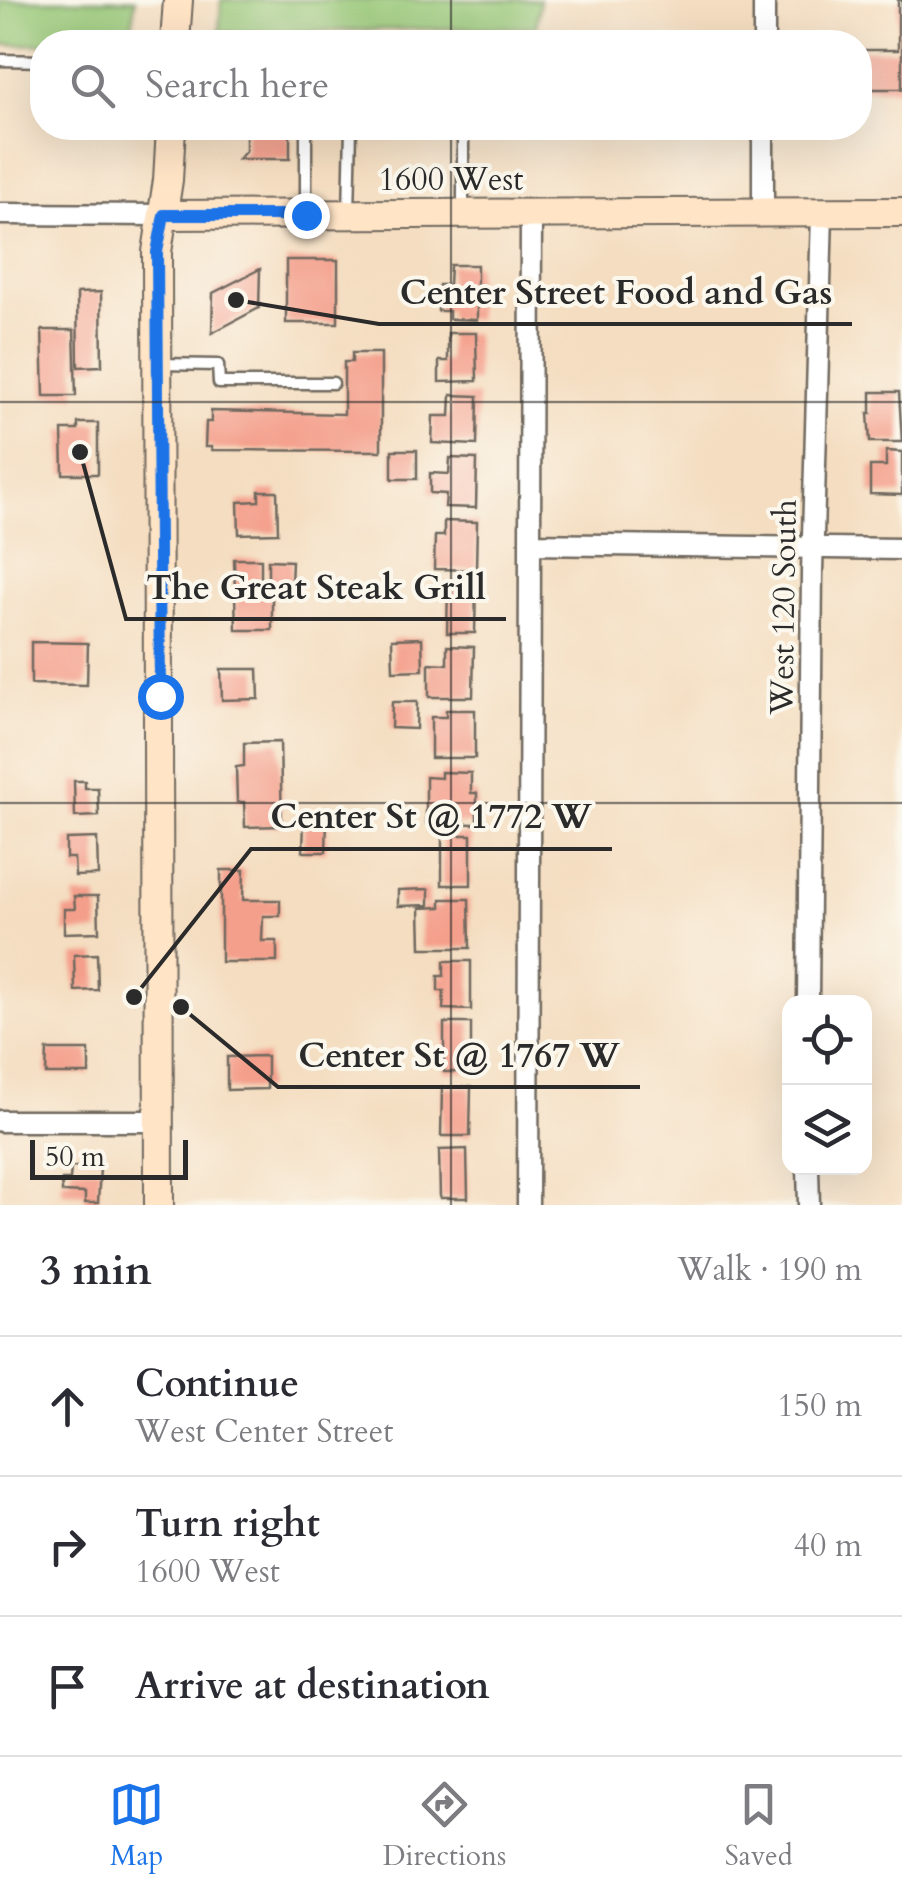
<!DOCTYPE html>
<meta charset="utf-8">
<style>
:root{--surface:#fff;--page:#f7f7f7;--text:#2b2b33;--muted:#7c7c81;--line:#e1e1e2;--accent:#1a73e8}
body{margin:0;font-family:Cardo,serif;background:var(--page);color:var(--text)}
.controls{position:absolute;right:30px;bottom:30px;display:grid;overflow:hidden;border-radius:20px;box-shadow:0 10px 40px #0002}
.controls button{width:90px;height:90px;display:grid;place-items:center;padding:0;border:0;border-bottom:2px solid var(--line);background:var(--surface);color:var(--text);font:50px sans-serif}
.scale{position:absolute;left:30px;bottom:25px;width:158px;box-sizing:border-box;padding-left:10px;border:5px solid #2b2b2b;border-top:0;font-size:28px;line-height:35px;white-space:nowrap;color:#2b2b2b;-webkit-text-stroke:8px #fbf7ec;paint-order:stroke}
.stop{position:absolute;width:30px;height:30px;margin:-22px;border:8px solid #1a73e8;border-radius:50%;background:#fff}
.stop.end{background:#1a73e8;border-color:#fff;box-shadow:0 2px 10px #0008}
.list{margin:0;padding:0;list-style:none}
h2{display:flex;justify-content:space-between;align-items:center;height:130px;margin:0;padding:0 40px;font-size:42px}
h2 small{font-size:32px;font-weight:400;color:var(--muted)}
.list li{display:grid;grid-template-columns:65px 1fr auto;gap:30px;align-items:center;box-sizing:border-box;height:140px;padding:0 40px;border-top:2px solid var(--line)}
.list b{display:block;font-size:38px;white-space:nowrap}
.list p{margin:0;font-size:32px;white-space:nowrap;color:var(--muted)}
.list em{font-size:32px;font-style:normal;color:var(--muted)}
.icon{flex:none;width:55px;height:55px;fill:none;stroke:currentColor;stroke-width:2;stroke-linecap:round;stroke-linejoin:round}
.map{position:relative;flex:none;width:902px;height:1205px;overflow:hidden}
.search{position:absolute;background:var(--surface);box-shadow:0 10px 40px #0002;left:30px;right:30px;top:30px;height:110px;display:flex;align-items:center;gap:25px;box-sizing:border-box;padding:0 35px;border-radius:40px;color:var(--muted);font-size:38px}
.sheet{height:550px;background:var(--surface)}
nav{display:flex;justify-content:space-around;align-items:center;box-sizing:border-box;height:140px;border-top:2px solid var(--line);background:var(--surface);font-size:28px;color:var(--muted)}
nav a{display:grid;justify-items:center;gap:5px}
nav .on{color:var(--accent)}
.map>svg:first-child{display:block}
</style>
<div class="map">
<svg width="902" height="1205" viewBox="0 0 902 1205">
<rect width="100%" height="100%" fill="#fbf7ec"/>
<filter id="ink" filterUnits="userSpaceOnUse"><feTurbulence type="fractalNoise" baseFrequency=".01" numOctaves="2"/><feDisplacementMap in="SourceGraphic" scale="20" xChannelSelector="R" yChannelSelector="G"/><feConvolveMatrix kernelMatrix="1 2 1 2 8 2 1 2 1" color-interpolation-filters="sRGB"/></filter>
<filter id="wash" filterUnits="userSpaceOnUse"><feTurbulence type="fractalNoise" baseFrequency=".0048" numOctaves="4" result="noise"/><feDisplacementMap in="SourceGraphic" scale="40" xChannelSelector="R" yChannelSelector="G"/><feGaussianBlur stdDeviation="2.25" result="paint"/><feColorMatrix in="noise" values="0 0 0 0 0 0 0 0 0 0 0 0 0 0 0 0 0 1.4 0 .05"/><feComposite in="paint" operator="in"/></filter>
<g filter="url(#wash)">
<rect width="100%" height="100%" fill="#f4ddc0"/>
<path fill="#97c777" stroke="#617951" stroke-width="2.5" d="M0 0H135L131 42 0 45Z
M221 0H540L536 27 219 33Z"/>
<g id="blocks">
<path fill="#f49f8b" d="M898 0H902V89H860V50H898Z
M246 128H290V159H238L246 151Z
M286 260H338V323H286Z
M450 265H477V320L449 319V311H438L439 285H449Z
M260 269 259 308 212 333 213 293Z
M101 292 102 366 78 367 77 293Z
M42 330H74L76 396H44Z
M448 333H476L477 381 439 382V361H448Z
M352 353H381V451L212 450V447H205L206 422H211V411L344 414V362H352Z
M871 392H899L902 442H870L868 413H871Z
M451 395 478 396 477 445 432 443 433 416H450Z
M78 423H98V474H63L62 430H78Z
M392 450H417V479H392Z
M886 451 902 452V495L870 494V466H886Z
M450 458 477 459 476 508 445 507 446 494 430 493V473L449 474Z
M259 491H277L278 533 239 534 238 502 259 501Z
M444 521 477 522 476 570 434 569 435 536H444Z
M234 559H261V594H272V630H236Z
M268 560 292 561 291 585 268 584Z
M448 584H476L475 633H447Z
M422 638 423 670 393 671 392 639Z
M31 642 88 643 87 685 31 684Z
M447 646 474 647 473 697H429V663L447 664Z
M221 669H258L259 699 222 700Z
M392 702H417L416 729 391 728Z
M446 710H475V758H431V717H446Z
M280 742 282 826 245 827 244 802H237L236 767 244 766V743Z
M441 772 471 773V793H477V824L426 823V777L441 778Z
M74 781H85V788H98L99 816 75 817Z
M304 820H327L326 852H303Z
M442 835H471V885H442Z
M97 838 98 875 75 876 74 858H66V839Z
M221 870H244L243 900H280V916H263L262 941H277V962H221Z
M429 889V905L398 906V890Z
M74 896H98L99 932 64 933V909H75Z
M441 899H469L470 948H421L420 908 441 907Z
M97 954 98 990 75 991 74 955Z
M444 961H471V1010L443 1009 444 991H438V976H444Z
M444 1023H471V1072H444Z
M47 1050H89V1074H46Z
M267 1056V1089L227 1090V1057Z
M442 1087H471L470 1136H441Z
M467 1149 468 1198H440L439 1150Z
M71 1167 100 1168 98 1203H85V1193L62 1192V1180H70Z"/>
</g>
</g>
<g filter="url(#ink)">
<use href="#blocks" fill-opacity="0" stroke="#71695f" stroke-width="2.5"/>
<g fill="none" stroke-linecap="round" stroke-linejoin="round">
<g stroke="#71695f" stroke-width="15">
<path id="lane" d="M0 60 42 61
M349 213 351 128
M463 213V128
M306 214V128
M159 364 218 365 219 383H333"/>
</g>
<g stroke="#71695f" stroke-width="25">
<path id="street" d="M764 42V0
M763 213V128
M0 214 164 215
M530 544 902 549
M808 1002 812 572 822 213
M0 1121H160
M808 1168 809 1205
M528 1205 531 215"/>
</g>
<g stroke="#71695f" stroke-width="32">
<path id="secondary" d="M175 42 178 0
M164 215 902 212
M159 1205 157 252 168 180 171 128"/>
</g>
<use href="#lane" stroke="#fff" stroke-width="10"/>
<use href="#street" stroke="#fff" stroke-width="20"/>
<use href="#secondary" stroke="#ffe4c6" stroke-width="28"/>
</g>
</g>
<g fill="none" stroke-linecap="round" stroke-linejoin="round" filter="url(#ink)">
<path stroke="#1a73e8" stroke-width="12" d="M160 696 157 252 164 215H306"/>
</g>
<path fill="none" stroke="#2b2b2b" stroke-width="2.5" stroke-opacity="0.55" d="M451 0V42M451 128V1205M0 402H902M0 803H902"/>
<g text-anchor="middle" stroke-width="8" stroke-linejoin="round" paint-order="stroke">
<g font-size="32" fill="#2b2b2b" stroke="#fbf7ec">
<text x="451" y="190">1600 West</text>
<text transform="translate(783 607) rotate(-89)" y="11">West 120 South</text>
</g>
</g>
<path fill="none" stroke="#2b2b2b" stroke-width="4" d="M236 300L379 324H852M80 452L126 619H506M134 997L251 849H612M181 1007L278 1087H640"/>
<g fill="#2b2b2b" stroke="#fbf7ec" stroke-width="4">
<circle cx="236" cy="300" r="10"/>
<circle cx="80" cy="452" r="10"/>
<circle cx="134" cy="997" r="10"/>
<circle cx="181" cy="1007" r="10"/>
</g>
<g font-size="35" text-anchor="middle" font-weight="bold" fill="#2b2b2b" stroke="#fbf7ec" stroke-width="8" stroke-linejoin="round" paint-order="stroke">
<text x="616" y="304">Center Street Food and Gas</text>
<text x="316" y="599">The Great Steak Grill</text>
<text x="431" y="828">Center St @ 1772 W</text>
<text x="459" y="1067">Center St @ 1767 W</text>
</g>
</svg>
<div class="controls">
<button><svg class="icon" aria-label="locate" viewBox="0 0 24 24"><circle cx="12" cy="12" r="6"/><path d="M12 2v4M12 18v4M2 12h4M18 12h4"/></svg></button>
<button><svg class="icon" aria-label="layers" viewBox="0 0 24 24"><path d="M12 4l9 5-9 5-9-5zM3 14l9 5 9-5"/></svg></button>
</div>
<div class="scale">50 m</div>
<div class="stop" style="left:160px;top:696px"></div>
<div class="stop end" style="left:306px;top:215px"></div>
<div class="search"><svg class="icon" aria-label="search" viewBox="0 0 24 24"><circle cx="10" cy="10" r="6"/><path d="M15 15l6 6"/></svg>Search here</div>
</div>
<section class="sheet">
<h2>3 min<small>Walk · 190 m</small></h2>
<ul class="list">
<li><svg class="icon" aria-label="ahead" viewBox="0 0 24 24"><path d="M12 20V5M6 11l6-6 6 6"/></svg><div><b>Continue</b><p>West Center Street</p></div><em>150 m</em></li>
<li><svg class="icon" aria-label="right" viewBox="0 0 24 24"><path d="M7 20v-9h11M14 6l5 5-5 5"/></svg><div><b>Turn right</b><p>1600 West</p></div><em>40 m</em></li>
<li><svg class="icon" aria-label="arrive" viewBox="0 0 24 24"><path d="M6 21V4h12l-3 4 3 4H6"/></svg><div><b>Arrive at destination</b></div></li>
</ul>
</section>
<nav>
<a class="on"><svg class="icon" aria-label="map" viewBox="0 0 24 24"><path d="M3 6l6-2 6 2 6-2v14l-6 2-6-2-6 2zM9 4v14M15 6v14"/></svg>Map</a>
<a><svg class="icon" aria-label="directions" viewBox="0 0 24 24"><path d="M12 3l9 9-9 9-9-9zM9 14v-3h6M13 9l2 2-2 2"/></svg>Directions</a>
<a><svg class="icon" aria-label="saved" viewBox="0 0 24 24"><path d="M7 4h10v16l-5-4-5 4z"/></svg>Saved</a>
</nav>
